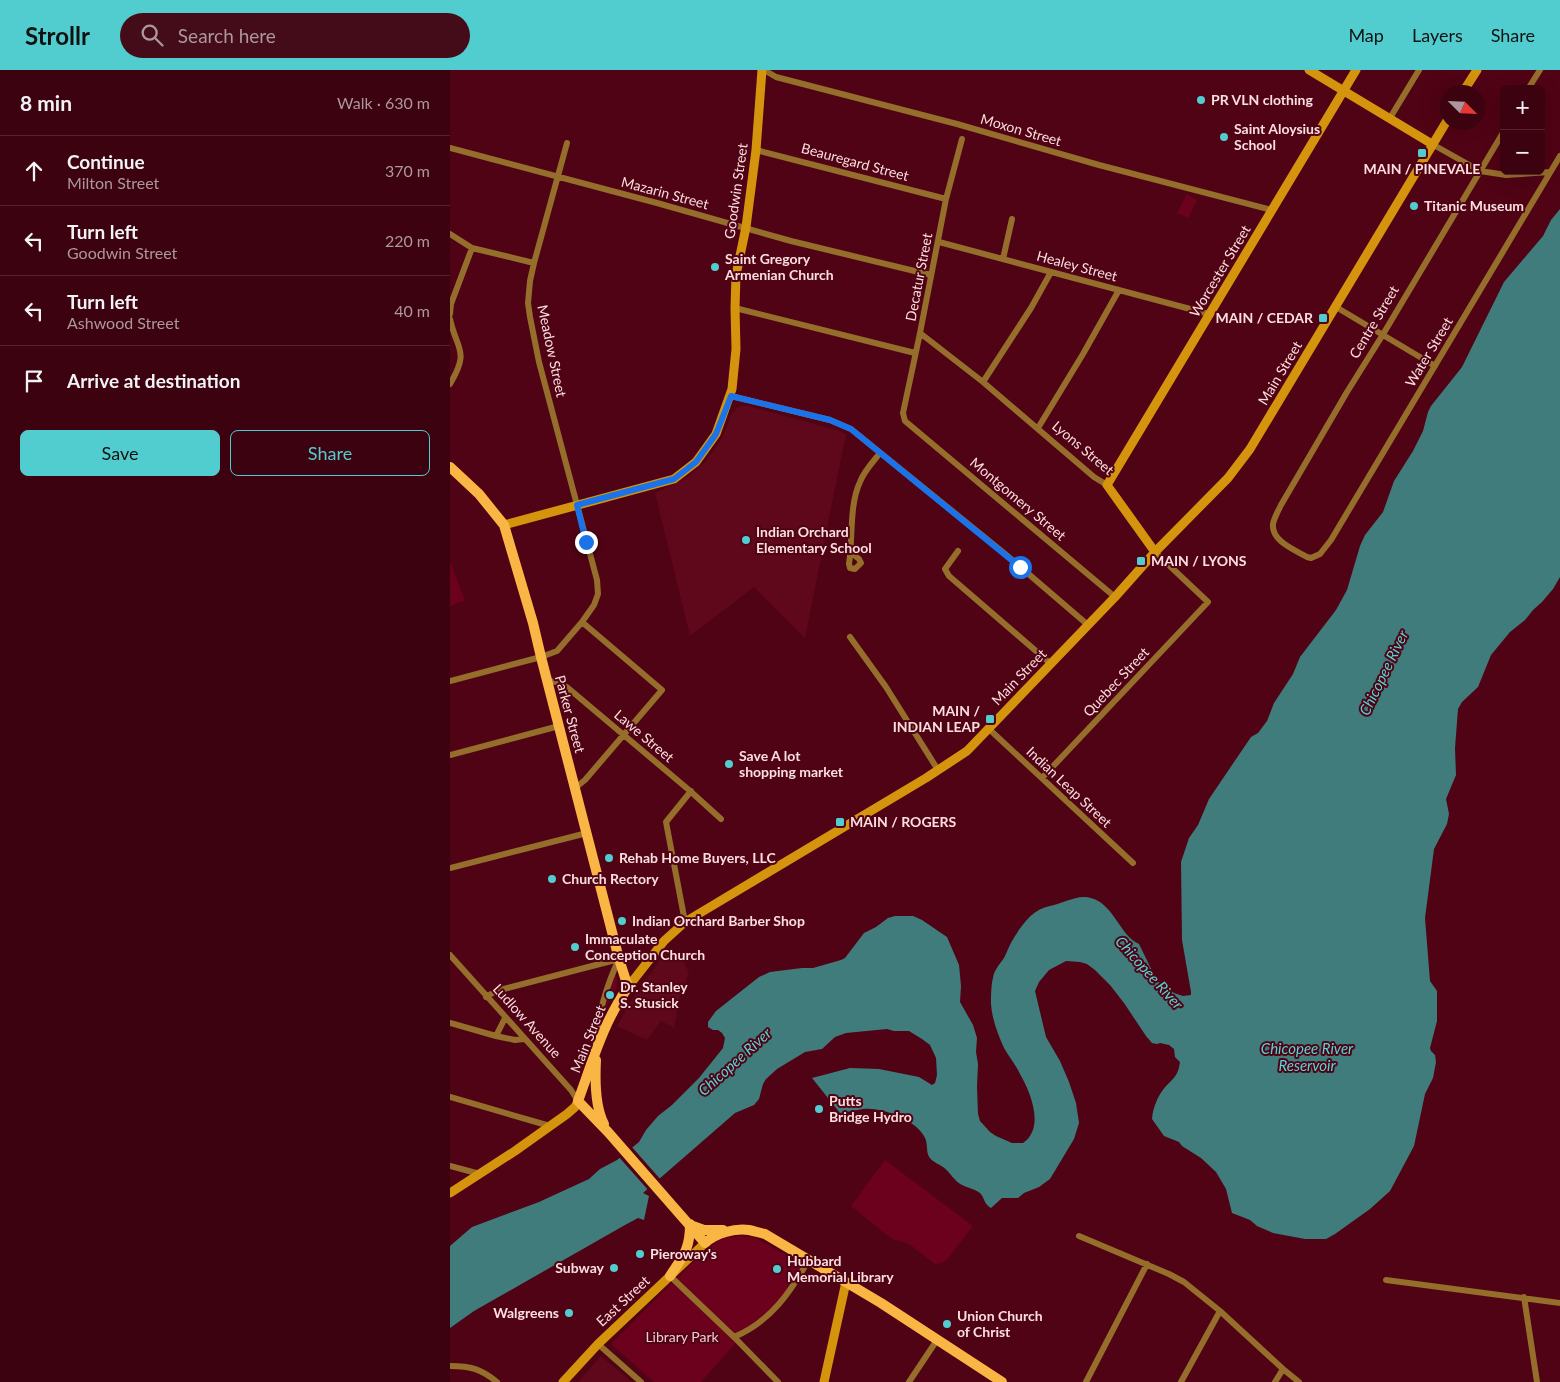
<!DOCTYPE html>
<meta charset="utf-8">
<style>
:root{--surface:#3c020f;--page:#430c18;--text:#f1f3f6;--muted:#ac979e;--line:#55242f;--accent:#52cdcf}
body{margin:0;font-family:Lato,sans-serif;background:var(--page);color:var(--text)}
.controls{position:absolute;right:15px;top:15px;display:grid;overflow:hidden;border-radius:8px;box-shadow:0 5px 20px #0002}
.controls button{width:45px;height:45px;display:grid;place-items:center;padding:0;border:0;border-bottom:1px solid var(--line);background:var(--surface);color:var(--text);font:25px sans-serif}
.compass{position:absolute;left:990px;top:15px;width:45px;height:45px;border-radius:50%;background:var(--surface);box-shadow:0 5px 20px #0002;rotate:114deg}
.stop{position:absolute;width:15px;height:15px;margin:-11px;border:4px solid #1a73e8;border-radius:50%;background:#fff}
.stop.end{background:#1a73e8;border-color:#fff;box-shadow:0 1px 5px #0008}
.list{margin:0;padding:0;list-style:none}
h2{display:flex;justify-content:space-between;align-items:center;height:65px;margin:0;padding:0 20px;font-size:21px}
h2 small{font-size:16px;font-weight:400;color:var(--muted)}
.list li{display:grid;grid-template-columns:32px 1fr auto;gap:15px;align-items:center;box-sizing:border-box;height:70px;padding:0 20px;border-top:1px solid var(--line)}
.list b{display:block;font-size:19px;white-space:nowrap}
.list p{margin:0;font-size:16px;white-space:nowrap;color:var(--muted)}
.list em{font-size:16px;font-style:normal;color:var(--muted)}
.actions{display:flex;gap:10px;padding:15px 20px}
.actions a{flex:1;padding:11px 0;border:1px solid var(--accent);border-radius:8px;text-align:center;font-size:18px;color:var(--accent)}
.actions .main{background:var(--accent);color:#111}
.icon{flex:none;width:28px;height:28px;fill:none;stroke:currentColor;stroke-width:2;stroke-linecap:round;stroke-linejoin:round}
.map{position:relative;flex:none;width:1110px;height:1312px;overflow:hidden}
header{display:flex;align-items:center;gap:30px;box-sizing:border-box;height:70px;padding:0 25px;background:var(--accent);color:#111}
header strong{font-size:24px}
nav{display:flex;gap:28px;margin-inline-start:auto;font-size:18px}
.search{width:350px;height:45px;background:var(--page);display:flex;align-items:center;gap:12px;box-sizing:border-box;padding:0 18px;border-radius:28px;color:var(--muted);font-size:19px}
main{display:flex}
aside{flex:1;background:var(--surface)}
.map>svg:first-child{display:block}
</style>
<header>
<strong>Strollr</strong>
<div class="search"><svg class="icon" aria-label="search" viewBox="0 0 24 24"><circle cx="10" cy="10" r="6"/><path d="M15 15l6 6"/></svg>Search here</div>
<nav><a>Map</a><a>Layers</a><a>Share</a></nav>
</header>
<main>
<aside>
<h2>8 min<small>Walk · 630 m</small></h2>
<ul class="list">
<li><svg class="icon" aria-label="ahead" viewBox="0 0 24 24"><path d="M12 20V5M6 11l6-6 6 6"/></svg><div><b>Continue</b><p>Milton Street</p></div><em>370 m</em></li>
<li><svg class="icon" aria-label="left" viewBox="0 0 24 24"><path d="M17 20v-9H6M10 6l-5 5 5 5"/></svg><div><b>Turn left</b><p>Goodwin Street</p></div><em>220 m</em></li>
<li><svg class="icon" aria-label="left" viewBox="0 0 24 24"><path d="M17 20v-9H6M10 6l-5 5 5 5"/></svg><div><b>Turn left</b><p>Ashwood Street</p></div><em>40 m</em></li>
<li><svg class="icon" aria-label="arrive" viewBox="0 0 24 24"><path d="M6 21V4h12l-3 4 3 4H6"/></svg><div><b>Arrive at destination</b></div></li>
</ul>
<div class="actions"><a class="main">Save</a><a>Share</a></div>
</aside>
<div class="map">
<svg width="1110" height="1312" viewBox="0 0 1110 1312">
<rect width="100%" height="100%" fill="#500314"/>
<path fill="#5f071b" d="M290 336H298L387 360 396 364 355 568 304 517 240 566 205 423 235 409 255 392 271 370 282 343Z
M219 878 231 885 239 903 229 930 224 958 211 951 197 970 167 956 181 931Z
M151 1286 182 1312H128Z"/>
<path fill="#6c011d" d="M737 124 747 130 738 148 727 143Z
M0 491 15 530 0 536Z
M165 903C171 917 162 928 155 939Z
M435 1090 523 1156 499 1187 495 1191 486 1195 459 1174 442 1169 401 1136Z
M288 1166 304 1167 355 1196 327 1236 285 1266 288 1270 251 1312H204L161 1274 235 1200 261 1176 273 1168Z"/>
<path fill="#407c7c" d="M1110 139V507L1103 519 1092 532 1083 540 1075 550 1060 562 1041 585 1028 617 1012 632 1008 639 1005 678 1006 705 996 729 999 744 997 754 984 779 975 848 980 911 987 921V951L980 978 981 981 985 985 986 992 983 1008 975 1024 964 1076 940 1121 920 1139 885 1164 876 1169H855L823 1163 807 1156 800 1150 782 1143 776 1119 766 1102 751 1088 732 1076 729 1072 714 1066 702 1049C703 1037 708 1025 716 1016 725 1007 728 1005 730 992L725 987 724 979 719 975 710 973 707 974 702 973 696 966 674 933 660 915 645 900 637 894 630 892 616 891 599 900 589 912 585 921 596 967 610 991 619 1012 626 1033 629 1053 624 1069 600 1109 589 1117 574 1123 568 1128H552L541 1138C533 1133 535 1128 530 1123 525 1119 518 1118 512 1115 504 1111 500 1102 493 1097 489 1094 483 1092 480 1088 475 1082 479 1074 474 1066 464 1049 432 1037 413 1039 405 1040 398 1042 390 1043L362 1008 400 998 429 999 469 1007 482 1015 485 1013 487 1005 486 988 480 975 472 969 459 961H444L437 959 396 963 385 967 372 979 355 982 327 999 316 1009 313 1014 309 1029 304 1035 285 1043 193 1123 199 1126 194 1150 188 1148 175 1155 24 1241 0 1258V1176L22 1157 89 1132 139 1109 150 1099 167 1090 189 1072 196 1060 208 1046 222 1035 249 1008 273 978 275 968 272 963 268 960H263L258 957V952L266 941 309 907 320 902 352 898H363L391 890 395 888 414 863 426 857 438 848 445 846H463L472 850 497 867 509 895 511 916 510 932 523 955 527 968 526 982 528 994 527 1017 528 1044 530 1051 540 1062 546 1066 562 1073H573C595 1058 581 1023 570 1004 566 995 559 987 554 978 548 965 542 949 541 934 541 927 541 915 543 908 544 900 550 894 554 888 557 882 559 876 562 871 571 856 582 839 600 836 613 834 627 824 641 828 665 835 669 865 689 874L707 911 724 923 733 926 741 925V922L732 870 731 792 739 768 748 755 759 729 801 667 808 663 817 651 824 633 843 604 850 587 886 540 897 520 910 476 915 465 933 442 944 411 963 381 973 361 978 342 981 336 1012 297 1054 212 1093 166 1101 150Z"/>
<path fill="#500314" d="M181 1076 211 1110 199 1121 168 1086Z"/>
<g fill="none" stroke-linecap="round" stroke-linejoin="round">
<path stroke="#966e2b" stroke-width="6" d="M314 0 326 7 507 54 649 95 822 140
M1078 19 1090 0
M940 48 969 0
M1054 61 932 266 897 322 831 435C828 441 824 448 823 454 821 471 845 480 857 487L861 488 870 484 881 470 1110 86
M512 69 496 129 470 263 453 343 455 351 665 527
M982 74 1030 101 1056 105 1100 102
M0 78 207 133 341 171 481 205
M306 80 496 129
M0 164 22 178 84 193
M489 172 759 244
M553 189 562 149
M886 237 985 296
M285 238 465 283
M0 244 1 234 22 178
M0 249C7 281 20 280 0 314
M470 263 533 312 644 407 657 415
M533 312 581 238 601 202
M281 326 380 350 401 359 554 483 638 555
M588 358 633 284 669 220
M508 481 495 499 499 506 601 594
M400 482 409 489 411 493 405 499 400 498 399 494C403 469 399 435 410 412 414 401 423 392 430 383
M400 567 436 617 488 700
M0 611 91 587 107 581 132 552 144 535 148 524 147 510 89 292 80 247 78 233 80 211 84 193 117 73
M97 611 107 612 118 618 239 720 271 749
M539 659 683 793
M0 685 109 656
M592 708 758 532 705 482
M125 718 135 710 212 620 132 552
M0 798 137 763
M235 852 216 752 241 721
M0 885 121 1020 128 1031
M36 927 46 921 169 889
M0 953 46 966 55 948
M46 966 65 970 74 969
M146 974C147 947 157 914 169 889
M0 1027 100 1056
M0 1096 30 1104
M629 1166 719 1204 734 1212 770 1241 833 1299 849 1312
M220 1206 284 1267 328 1312
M936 1210 1110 1233
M1074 1227 1087 1312
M284 1267C320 1252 341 1222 359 1189
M148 1274 191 1312
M0 1296C21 1296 31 1299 47 1312
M459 1312 487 1270
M636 1312 697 1194
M731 1312 770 1241
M825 1312 833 1299"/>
<path stroke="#d5940d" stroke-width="9" d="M859 0 982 74
M1013 22 1027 0
M54 455 224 409 246 392 266 364 282 319 286 279 285 238 286 205 296 157 306 80 312 0
M705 482 657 415 906 0
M178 917 214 871 235 852 476 708 517 681 665 527 705 482 778 408 800 379 998 49
M0 1123 65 1081 117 1044 125 1037 128 1031
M113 1312 148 1274 255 1173
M374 1312 396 1212"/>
<path stroke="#fab645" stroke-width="10" d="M0 397 29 424 54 455 83 553 91 587 169 889 178 917C153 953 143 990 128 1031L158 1062 255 1173C266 1163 285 1158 299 1160 304 1161 310 1163 315 1164L431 1233 552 1312
M146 990C145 1009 145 1037 154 1054
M240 1155 254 1160H273
M220 1206C233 1186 240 1180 240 1154"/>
</g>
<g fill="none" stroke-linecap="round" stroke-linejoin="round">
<path stroke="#1a73e8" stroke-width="6" d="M136 472 127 435 224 409 246 392 266 364 281 326 380 350 401 359 570 497"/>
</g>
<g fill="#52cdcf" stroke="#500314" stroke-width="2">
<circle cx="751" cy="30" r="5"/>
<circle cx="774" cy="67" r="5"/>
<rect x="967" y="78" width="10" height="10" rx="2.5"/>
<circle cx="964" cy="136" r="5"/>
<circle cx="265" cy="197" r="5"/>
<rect x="868" y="243" width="10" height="10" rx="2.5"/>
<circle cx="296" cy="470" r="5"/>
<rect x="686" y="486" width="10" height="10" rx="2.5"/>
<rect x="535" y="644" width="10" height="10" rx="2.5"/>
<circle cx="279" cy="694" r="5"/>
<rect x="385" y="747" width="10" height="10" rx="2.5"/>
<circle cx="159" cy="788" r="5"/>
<circle cx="102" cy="809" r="5"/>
<circle cx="172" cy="851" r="5"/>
<circle cx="125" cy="877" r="5"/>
<circle cx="160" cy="925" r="5"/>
<circle cx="369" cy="1039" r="5"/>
<circle cx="190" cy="1184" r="5"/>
<circle cx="164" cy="1198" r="5"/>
<circle cx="327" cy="1199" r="5"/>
<circle cx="119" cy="1243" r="5"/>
<circle cx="497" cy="1254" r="5"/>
</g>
<g text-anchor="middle" stroke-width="4" stroke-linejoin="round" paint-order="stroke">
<g font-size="14" font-weight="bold" fill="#fbdede" stroke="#500314" text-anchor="start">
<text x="761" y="35">PR VLN clothing</text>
<text x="784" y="64">Saint Aloysius<tspan x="784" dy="16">School</tspan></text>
<text x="972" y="104" text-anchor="middle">MAIN / PINEVALE</text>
<text x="974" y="141">Titanic Museum</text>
<text x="275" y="194">Saint Gregory<tspan x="275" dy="16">Armenian Church</tspan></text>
<text x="863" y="253" text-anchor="end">MAIN / CEDAR</text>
<text x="306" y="467">Indian Orchard<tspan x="306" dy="16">Elementary School</tspan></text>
<text x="701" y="496">MAIN / LYONS</text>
<text x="530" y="646" text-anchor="end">MAIN /<tspan x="530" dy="16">INDIAN LEAP</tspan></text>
<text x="289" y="691">Save A lot<tspan x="289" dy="16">shopping market</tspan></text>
<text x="400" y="757">MAIN / ROGERS</text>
<text x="169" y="793">Rehab Home Buyers, LLC</text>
<text x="112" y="814">Church Rectory</text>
<text x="182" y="856">Indian Orchard Barber Shop</text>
<text x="135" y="874">Immaculate<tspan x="135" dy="16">Conception Church</tspan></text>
<text x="170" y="922">Dr. Stanley<tspan x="170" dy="16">S. Stusick</tspan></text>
<text x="379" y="1036">Putts<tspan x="379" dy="16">Bridge Hydro</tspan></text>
<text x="200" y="1189">Pieroway's</text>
<text x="337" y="1196">Hubbard<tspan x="337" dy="16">Memorial Library</tspan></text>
<text x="154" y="1203" text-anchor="end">Subway</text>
<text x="109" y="1248" text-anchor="end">Walgreens</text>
<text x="507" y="1251">Union Church<tspan x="507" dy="16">of Christ</tspan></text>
</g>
<g font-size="14" fill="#fbdede" stroke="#500314">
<text transform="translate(571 60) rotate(16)" y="5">Moxon Street</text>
<text transform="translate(405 92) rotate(15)" y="5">Beauregard Street</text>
<text transform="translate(286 121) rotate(-82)" y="5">Goodwin Street</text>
<text transform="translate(215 123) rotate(15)" y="5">Mazarin Street</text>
<text transform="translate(627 196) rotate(15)" y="5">Healey Street</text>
<text transform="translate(770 201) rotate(-59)" y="5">Worcester Street</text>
<text transform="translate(469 207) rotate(-79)" y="5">Decatur Street</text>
<text transform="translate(924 252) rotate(-59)" y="5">Centre Street</text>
<text transform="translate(102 281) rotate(78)" y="5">Meadow Street</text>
<text transform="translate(979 282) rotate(-59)" y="5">Water Street</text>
<text transform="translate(830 303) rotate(-59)" y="5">Main Street</text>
<text transform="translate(633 378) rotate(40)" y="5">Lyons Street</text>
<text transform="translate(568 429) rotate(40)" y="5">Montgomery Street</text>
<text transform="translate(569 607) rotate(-46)" y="5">Main Street</text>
<text transform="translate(666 612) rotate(-47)" y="5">Quebec Street</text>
<text transform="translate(120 644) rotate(75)" y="5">Parker Street</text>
<text transform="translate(194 666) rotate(40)" y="5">Lawe Street</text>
<text transform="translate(619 717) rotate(43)" y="5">Indian Leap Street</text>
<text transform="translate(77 951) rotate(48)" y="5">Ludlow Avenue</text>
<text transform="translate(138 969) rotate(-68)" y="5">Main Street</text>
<text transform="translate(173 1231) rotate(-43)" y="5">East Street</text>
</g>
<g font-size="14" fill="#eecdcd" stroke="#500314">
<text x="232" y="1272">Library Park</text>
</g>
<g font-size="15" font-style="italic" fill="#55d5d7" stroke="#500314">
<text transform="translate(934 603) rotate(-64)" y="5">Chicopee River</text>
<text transform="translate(699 903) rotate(48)" y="5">Chicopee River</text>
<text x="857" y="984">Chicopee River<tspan x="857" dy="17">Reservoir</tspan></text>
<text transform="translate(285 992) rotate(-42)" y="5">Chicopee River</text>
</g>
</g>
</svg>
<div class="controls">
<button>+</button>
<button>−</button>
</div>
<svg class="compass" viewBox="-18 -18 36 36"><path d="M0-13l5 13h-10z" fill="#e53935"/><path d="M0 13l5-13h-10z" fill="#ac979e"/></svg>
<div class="stop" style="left:570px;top:497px"></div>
<div class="stop end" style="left:136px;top:472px"></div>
</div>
</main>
